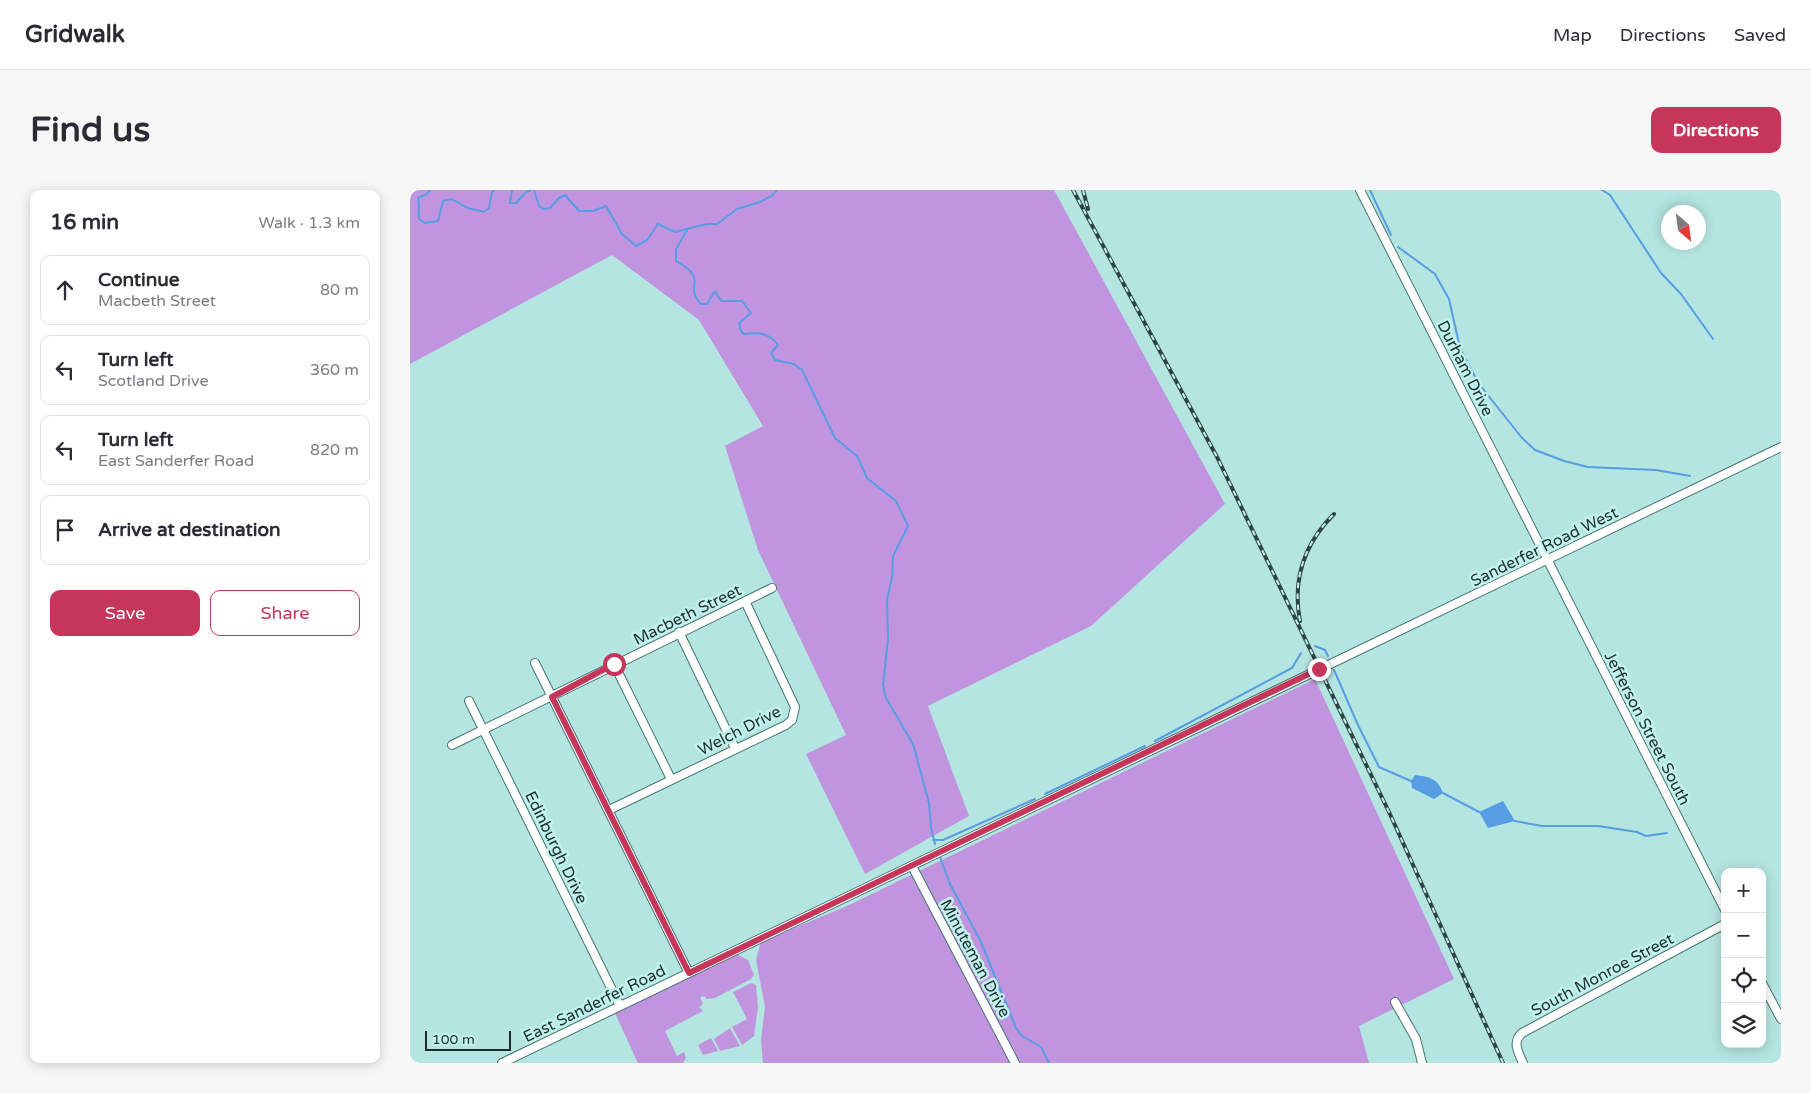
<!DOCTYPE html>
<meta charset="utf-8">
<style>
:root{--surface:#fff;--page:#f7f7f7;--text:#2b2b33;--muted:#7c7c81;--line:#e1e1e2;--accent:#c5365a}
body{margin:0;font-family:"Varela Round",sans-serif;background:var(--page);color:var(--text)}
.controls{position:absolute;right:15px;bottom:15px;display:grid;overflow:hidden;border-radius:10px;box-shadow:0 2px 12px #0003}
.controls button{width:45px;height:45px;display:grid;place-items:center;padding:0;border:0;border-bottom:1px solid var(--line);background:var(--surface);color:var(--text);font:25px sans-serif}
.compass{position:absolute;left:1251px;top:15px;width:45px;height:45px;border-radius:50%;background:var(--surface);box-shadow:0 2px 12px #0003;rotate:152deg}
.scale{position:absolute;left:15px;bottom:12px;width:86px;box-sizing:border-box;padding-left:5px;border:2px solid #1b2e2d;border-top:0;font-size:14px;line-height:18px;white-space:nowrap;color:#1b2e2d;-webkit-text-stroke:4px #c1f2ee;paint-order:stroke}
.stop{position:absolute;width:15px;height:15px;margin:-11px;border:4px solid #c5365a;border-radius:50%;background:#fff}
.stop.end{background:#c5365a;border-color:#fff;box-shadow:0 1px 5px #0008}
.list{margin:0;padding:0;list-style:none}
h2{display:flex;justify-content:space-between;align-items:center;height:65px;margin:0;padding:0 20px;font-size:21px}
h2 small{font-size:16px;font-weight:400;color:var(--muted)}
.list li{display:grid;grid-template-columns:32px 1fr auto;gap:15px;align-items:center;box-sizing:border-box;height:70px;margin:0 10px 10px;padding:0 10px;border:1px solid var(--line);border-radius:10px}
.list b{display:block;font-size:19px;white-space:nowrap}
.list p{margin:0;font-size:16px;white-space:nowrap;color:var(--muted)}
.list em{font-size:16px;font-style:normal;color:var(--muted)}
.actions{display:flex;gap:10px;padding:15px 20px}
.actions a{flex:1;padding:11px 0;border:1px solid var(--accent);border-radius:10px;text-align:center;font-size:18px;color:var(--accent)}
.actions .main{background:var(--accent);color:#fff}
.icon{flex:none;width:28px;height:28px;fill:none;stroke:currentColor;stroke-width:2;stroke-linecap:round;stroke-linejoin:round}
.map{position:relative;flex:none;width:1371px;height:873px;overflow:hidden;border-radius:10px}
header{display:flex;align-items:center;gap:30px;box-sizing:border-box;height:70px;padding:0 25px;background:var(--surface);border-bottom:1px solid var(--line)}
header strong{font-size:24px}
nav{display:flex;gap:28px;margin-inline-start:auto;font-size:18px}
.intro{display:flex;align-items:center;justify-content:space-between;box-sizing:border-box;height:120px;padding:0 30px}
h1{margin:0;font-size:35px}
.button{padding:12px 22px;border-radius:10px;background:var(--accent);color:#fff;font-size:18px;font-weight:700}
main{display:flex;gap:30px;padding:0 30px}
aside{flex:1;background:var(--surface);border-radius:10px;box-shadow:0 2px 12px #0003}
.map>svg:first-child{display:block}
</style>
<header>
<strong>Gridwalk</strong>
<nav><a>Map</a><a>Directions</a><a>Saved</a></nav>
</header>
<div class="intro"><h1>Find us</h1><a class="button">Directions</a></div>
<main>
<aside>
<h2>16 min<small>Walk · 1.3 km</small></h2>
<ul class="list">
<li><svg class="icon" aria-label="ahead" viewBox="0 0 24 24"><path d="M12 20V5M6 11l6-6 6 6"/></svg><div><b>Continue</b><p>Macbeth Street</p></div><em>80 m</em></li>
<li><svg class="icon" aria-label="left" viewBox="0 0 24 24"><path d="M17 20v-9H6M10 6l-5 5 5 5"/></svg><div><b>Turn left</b><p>Scotland Drive</p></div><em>360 m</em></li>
<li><svg class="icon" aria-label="left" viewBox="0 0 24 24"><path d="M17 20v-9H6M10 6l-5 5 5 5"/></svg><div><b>Turn left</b><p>East Sanderfer Road</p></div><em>820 m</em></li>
<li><svg class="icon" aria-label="arrive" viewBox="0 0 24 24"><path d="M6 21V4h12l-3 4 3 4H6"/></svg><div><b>Arrive at destination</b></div></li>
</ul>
<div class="actions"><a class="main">Save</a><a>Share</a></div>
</aside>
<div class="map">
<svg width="1371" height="873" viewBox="0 0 1371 873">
<rect width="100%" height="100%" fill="#b4e5e1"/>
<path fill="#c194e0" d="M0 0H644L815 314 681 436 518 516 559 626 455 684 396 564 436 545 348 360 315 256 353 236 289 130 202 65 0 174Z
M905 489 1044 789 949 836 959 873H353L351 850 355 817 346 770 351 752 437 716Z
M326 764 338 770 344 785 341 789 305 808 297 809 294 806 290 807 293 814 289 817 293 821 255 841 267 866 274 862 276 868 273 873H228L204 821Z
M341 793 346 795 348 817 344 846 332 855 322 837 337 829 323 802Z
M320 838 330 856 310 861 304 849Z
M301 848 308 861 293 865 288 855Z"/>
<path fill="#579de4" d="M1005 585C1019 587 1028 588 1033 603L1024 609 1002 598 1001 591Z
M1093 611 1105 631 1078 638 1069 622Z"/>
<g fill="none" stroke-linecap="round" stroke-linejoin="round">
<path stroke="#579de4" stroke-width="2" d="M20 0 17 4 8 8C10 15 8 21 9 29L15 33 28 31 33 11C45 6 47 14 58 18 63 20 69 20 74 22L79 18 82 2 84 0
M102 0 100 13H106L116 2 121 0
M124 0 129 16 133 19 140 18 149 8 155 5 169 21H183L196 16 212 44 226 56 237 50 248 34 265 42 297 34H307L327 19 350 12 363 5 367 0
M960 0 981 45
M1192 0 1200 5 1251 83 1271 104 1303 149
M277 40 266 59V71C301 91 272 93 291 114H297L305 101 311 111H332L341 123 329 133 331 141 334 144C348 142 360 143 368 155L361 163 365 170 384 174 392 180 425 248 447 266 457 288 486 311 498 336 483 366 482 387 477 410 478 449 473 495 476 508 503 554 519 613 521 638 525 654
M988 57 1025 84 1039 109 1050 158 1069 194 1112 248 1125 260 1154 271 1178 277 1246 280 1280 286
M905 456 915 460 918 466
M924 480 948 535 969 577 1001 591
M745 551 882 478 891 463
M1033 603 1069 622
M635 604 735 556
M1105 631 1132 636H1188L1227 642 1236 646 1257 643
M523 650H533L625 609
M530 667 540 694 571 752 606 838 612 846 631 857 639 873"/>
<g stroke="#467471" stroke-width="10">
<path id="minor" d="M950 0 1315 720
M269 442 325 558
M125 473 279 783
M204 474 261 589
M59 511 210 816
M42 555 362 398
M199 620 376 535 382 530 385 517 335 411
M502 676 605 873
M1352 793 1371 829
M985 812 1006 849 1012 873
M92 873 1371 257
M1113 873C1108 862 1102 852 1112 843L1315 734"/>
</g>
<use href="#minor" stroke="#fff" stroke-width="8"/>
<g stroke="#2e4443" stroke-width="4">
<path id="rail" d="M663 0 807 267 979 622 1093 873
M673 0 678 19
M890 431C882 389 894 354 924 324"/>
</g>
<use href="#rail" stroke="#c1f2ee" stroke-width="2" stroke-dasharray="5.5" stroke-linecap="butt"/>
</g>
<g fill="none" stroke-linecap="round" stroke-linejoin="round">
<path stroke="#c5365a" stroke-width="6" d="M204 474 142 507 279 783 909 479"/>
</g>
<g text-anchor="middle" stroke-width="5" stroke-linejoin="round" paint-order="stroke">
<g font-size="16" fill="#1b2e2d" stroke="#c1f2ee">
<text transform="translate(1056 178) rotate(63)" y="6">Durham Drive</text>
<text transform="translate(1134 356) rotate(-26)" y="6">Sanderfer Road West</text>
<text transform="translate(277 424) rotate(-26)" y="6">Macbeth Street</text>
<text transform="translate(1238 538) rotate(63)" y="6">Jefferson Street South</text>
<text transform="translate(329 540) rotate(-27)" y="6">Welch Drive</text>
<text transform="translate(147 657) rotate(64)" y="6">Edinburgh Drive</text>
<text transform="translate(566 768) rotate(62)" y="6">Minuteman Drive</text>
<text transform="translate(1192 784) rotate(-28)" y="6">South Monroe Street</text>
<text transform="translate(184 813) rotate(-26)" y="6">East Sanderfer Road</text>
</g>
</g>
</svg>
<div class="controls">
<button>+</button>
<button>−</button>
<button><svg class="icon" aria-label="locate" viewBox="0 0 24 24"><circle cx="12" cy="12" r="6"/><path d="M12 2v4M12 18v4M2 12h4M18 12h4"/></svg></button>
<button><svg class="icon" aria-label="layers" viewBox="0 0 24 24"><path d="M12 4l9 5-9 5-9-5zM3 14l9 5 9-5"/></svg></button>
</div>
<svg class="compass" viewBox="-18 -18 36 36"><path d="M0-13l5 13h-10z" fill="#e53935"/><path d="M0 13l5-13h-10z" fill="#7c7c81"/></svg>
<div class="scale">100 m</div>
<div class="stop" style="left:204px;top:474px"></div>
<div class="stop end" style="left:909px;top:479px"></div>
</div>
</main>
